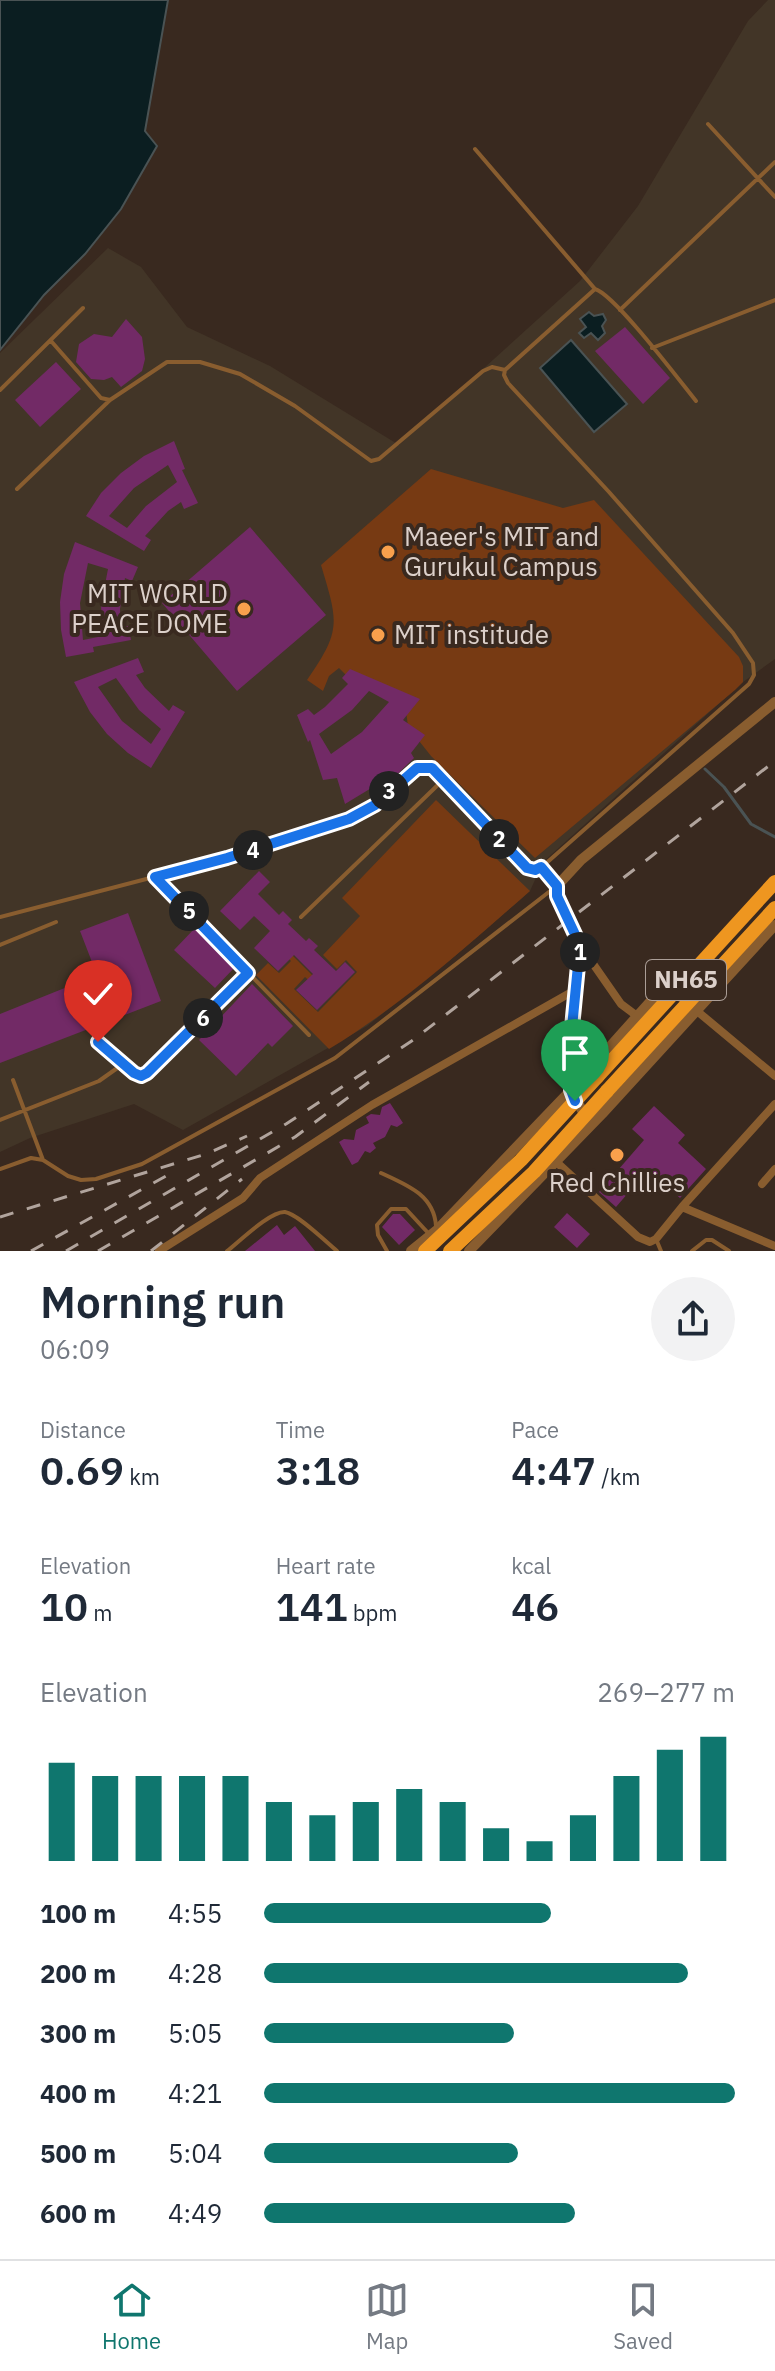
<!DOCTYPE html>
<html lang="en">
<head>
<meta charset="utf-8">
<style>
  :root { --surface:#fff; --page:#f2f2f3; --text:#1f2937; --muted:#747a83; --line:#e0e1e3; --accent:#0f766e }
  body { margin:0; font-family:"IBM Plex Sans",sans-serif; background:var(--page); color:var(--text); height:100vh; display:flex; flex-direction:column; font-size:30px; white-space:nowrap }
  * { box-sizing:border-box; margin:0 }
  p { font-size:26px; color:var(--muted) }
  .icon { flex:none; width:44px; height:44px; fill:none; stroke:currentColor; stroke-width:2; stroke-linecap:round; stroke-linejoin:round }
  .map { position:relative; height:1251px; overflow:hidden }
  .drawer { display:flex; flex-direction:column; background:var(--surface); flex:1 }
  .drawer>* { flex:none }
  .pin { position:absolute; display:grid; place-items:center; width:68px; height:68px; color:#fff; margin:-82px -34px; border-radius:50% 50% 50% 0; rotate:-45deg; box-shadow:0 0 8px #0007 }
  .pin .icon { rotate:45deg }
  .km { position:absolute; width:40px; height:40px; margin:-20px; border-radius:50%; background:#222; color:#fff; font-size:22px; line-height:40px; text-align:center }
  .round { display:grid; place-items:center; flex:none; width:84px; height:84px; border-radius:42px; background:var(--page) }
  .head { display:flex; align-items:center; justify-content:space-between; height:136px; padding:0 40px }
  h1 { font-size:44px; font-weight:600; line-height:60px }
  .stats { display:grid; grid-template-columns:repeat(3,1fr); gap:12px; height:136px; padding:8px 40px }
  .stats div { display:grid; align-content:center }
  .stats b { font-size:40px; font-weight:600 }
  .stats small { font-size:22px; font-weight:400 }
  .stats p { font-size:22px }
  .chart { height:224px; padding:16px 40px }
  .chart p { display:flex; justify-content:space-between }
  .chart svg { width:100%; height:144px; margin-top:8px; stroke:var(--accent); stroke-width:6 }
  ul { padding:0 40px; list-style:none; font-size:26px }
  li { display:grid; grid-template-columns:128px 96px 1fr; align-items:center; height:60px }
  li i { height:20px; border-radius:10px; background:var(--accent) }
  .menu { display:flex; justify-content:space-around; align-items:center; height:112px; border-top:2px solid var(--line); background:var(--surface); font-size:22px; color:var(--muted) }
  .menu a { display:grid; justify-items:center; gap:4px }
  .menu .on { color:var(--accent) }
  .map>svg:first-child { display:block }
  .education { fill:#423527 }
  .green { fill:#773a13 }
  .water { fill:#0b1e21; stroke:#4a5354; stroke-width:2 }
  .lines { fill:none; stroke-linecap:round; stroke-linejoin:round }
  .stream { stroke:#4a5354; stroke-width:3 }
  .building { fill:#722a66; fill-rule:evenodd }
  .service { stroke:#895d2f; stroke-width:4 }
  .minor { stroke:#895d2f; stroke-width:8 }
  .tertiary { stroke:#895d2f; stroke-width:10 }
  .trunk { stroke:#ee9620; stroke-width:14 }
  .rail { stroke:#b1a49d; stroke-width:3; stroke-dasharray:14 14; stroke-linecap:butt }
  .trunk-bridge { stroke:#ee9620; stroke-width:14 }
  .route-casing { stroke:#fff; stroke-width:16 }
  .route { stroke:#1a73e8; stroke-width:10 }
  .poi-dot { fill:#f9a04c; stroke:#39291f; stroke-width:3 }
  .labels { text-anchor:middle; stroke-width:8; stroke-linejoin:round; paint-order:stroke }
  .shield { fill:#39291f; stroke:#ab9e97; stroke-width:2 }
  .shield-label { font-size:24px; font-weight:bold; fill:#dcd0ca }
  .poi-label { font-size:26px; fill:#dcd0ca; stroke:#39291f; text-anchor:start }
</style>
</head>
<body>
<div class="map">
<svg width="775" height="1251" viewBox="0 0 775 1251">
  <rect width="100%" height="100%" fill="#39291f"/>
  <!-- education -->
  <path class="education" d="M768,0H775V659L743,682L543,862L530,891L455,956L367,1026L183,1130L134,1104L30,1138L0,1152V353L108,248L141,267L187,327L270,366L399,445L580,281L638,206L748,21Z"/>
  <!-- green -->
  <path class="green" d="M431,469L563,508L594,500L739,657L743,666V682L735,690L535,858L431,756L408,727L405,702L347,676L339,668L329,676L323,691L307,680C342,630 338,622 321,565Z
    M436,800L530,891C466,947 402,1005 329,1049L256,975L268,963L279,973L291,961L281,950L284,947L318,981L314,985L305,977L294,989L318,1012L357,972L346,960L337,969L323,955L360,916L342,898Z"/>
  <!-- water -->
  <path class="water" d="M0,0H168L145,131L157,146L121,209L85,254L44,295L0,350Z
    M589,312L594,316L603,314L606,320L602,326L605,333L598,340L591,333L584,338L579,333L586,327L580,319Z
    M571,340L627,404L594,432L540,368Z"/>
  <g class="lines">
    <!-- stream -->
    <path class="stream" d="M705,769L724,787L751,824L775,837"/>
  </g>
  <!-- building -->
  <path class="building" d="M126,319L142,337L145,359L142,371L121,387L112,377L104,380L91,379L76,362L79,344L94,334L112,337Z
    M625,327L670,378L643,404L595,351Z
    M56,362L81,389L40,427L15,400Z
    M174,441L185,469L182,470L198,503L184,509L181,502L168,511L145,536L151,540L144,551L86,516L101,493L121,473L144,456ZM168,465L177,482L146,506L127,528L109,516L134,488Z
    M250,527L326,615L237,691L162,603Z
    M75,542L138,567L132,581L125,578L120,609L121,627L128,626L131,640L93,647L94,652L66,657L61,630L60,602L64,574ZM88,563L108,569L101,605L103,636L83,640L80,603Z
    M138,658L144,672L136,675L145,688L169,711L173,705L185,712L151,768L128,753L107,734L90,712L74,682ZM116,678L139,710L161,729L151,744L122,721L98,687Z
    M350,669L420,699L403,720L425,735L411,753L414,758L381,790L373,787L345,804L337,778L323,780L310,740L308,742L297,715L308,709L314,715L325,707L348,684L342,678ZM369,691L389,702L362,732L331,754L319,734L352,710Z
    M259,871L270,882L258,894L279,915L283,911L292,920L288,924L306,941L309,938L318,946L314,950L336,971L345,962L355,972L317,1010L296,990L313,974L294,955L278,971L254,948L270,931L254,916L240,930L220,911Z
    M128,913L161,1001L0,1063V1014L97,975L80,931Z
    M195,928L235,967L215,988L174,950Z
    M252,984L293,1026L272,1047L268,1043L236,1076L199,1040Z
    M390,1103L403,1123L397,1127L391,1125L385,1137L373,1143L376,1148L370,1153L365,1151L358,1162L352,1165L339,1142L344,1139L354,1140L356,1130L369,1123L366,1117L371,1114L380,1115L382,1107Z
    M654,1106L685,1135L678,1143L706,1169L680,1198L648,1170L616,1207L599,1192L644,1140L632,1129Z
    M567,1213L590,1234L577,1248L554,1227Z
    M393,1214H400L415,1230L399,1245L382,1227Z
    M277,1225L284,1235L295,1226L315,1251H245Z"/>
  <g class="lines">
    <!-- service -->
    <path class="service" d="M708,124L775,197
      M475,149L595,289
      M620,310L775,162
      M51,341L101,398L110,400L167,362H200L240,374L295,406L371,461L379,459L483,371L492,367L505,370
      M652,348L775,300
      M0,390L83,308
      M17,489L110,400
      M155,877L309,1035
      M0,917L227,858L349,819L375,805L417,768H432L527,868L535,870L543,866L749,684L754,675L753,663L733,633L609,492L508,383L504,375L505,370L595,289C615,295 679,380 696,401
      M301,917L443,780
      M0,945L56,922
      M98,1042L134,1073L141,1076L147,1073L248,973
      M13,1080L43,1160
      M0,1120L99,1081L123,1064
      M0,1169L31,1158L43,1160L68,1176L81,1180L96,1179L142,1164L335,1058L554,888
      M381,1173C407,1185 434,1195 436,1226
      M656,1239L661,1251
      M227,1251C239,1242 270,1211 285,1212C298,1214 326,1242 337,1251
      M387,1251L378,1235L377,1225L391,1209H406L430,1235
      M692,1251L706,1240H712L729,1251"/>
    <!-- minor -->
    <path class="minor" d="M541,867L557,886
      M580,945L621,1004L637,1016
      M697,1011L775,1076
      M552,1158L638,1237L650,1242L656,1239L682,1207L775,1104
      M762,1184L775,1169
      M682,1207L775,1246
      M159,1251L243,1198L260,1178L372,1105L577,989"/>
    <!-- tertiary -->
    <path class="tertiary" d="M590,1125L571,1090L570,1048L580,945L557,896V886L581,860L775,702
      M411,1251L437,1230L571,1090L666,984L693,1007
      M469,1251L602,1114L775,925"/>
    <!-- trunk -->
    <path class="trunk" d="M425,1251L521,1160L597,1077
      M450,1251L534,1172L607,1091"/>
    <!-- rail -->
    <path class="rail" d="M0,1217L206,1154L247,1136
      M31,1251L175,1171
      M66,1251L286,1124L413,1040L775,761
      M98,1251L295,1137L369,1082
      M151,1251L242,1179"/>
    <!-- trunk-bridge -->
    <path class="trunk-bridge" d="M597,1077L775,882
      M607,1091L775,908"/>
  </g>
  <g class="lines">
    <!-- route casing -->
    <g class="route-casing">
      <path id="route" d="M98,1042L134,1073L141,1076L147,1073L248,973L155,877L227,858L349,819L375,805L417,768H432L527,868L535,870L541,867L557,886V896L580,945L570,1048L571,1090L575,1101"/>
    </g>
    <!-- route -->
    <use href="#route" class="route"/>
  </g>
  <!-- markers -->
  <g class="poi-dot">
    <circle cx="388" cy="552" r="8"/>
    <circle cx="244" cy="609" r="8"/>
    <circle cx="378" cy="635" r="8"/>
    <circle cx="617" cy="1155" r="8"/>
  </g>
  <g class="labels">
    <!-- shield labels -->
    <rect class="shield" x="646" y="960" width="80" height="40" rx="6"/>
    <g class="shield-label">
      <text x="686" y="988">NH65</text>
    </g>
    <!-- poi labels -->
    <g class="poi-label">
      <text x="404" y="546">Maeer's MIT and<tspan x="404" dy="30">Gurukul Campus</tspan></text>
      <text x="228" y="603" text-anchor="end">MIT WORLD<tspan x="228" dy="30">PEACE DOME</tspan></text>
      <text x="394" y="644">MIT institude</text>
      <text x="617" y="1192" text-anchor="middle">Red Chillies</text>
    </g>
  </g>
</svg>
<div class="pin" style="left:575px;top:1101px;background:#1e9e55"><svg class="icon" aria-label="arrive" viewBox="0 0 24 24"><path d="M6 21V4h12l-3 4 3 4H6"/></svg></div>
<div class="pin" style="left:98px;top:1042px;background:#d93025"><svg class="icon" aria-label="check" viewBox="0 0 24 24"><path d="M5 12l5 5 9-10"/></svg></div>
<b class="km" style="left:580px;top:952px">1</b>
<b class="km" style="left:499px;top:839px">2</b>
<b class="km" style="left:389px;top:791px">3</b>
<b class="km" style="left:253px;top:850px">4</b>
<b class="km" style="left:189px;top:911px">5</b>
<b class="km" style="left:203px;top:1018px">6</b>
</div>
<section class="drawer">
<div class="head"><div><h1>Morning run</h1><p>06:09</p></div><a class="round"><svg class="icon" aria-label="share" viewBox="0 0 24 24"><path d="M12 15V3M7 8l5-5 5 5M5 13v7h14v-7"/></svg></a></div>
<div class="stats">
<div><p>Distance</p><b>0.69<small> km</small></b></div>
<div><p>Time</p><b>3:18</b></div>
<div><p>Pace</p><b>4:47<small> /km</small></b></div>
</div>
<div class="stats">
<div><p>Elevation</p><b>10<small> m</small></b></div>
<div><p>Heart rate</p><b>141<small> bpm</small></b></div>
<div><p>kcal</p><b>46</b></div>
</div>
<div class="chart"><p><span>Elevation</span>269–277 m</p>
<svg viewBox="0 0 160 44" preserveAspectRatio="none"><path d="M5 44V14M15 44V18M25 44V18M35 44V18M45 44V18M55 44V26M65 44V30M75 44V26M85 44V22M95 44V26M105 44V34M115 44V38M125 44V30M135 44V18M145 44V10M155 44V6"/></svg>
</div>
<ul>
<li><b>100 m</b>4:55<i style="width:61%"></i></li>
<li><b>200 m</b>4:28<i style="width:90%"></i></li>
<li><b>300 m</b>5:05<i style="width:53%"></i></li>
<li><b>400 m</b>4:21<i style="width:100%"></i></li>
<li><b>500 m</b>5:04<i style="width:54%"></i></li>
<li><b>600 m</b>4:49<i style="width:66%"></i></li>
</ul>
</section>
<nav class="menu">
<a class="on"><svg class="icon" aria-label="home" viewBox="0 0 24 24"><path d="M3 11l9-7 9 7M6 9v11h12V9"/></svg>Home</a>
<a><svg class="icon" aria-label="map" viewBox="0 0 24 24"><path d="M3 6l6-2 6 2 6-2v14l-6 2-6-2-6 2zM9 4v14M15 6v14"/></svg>Map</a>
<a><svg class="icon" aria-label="saved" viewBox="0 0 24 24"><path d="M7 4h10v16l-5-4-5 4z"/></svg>Saved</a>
</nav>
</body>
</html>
